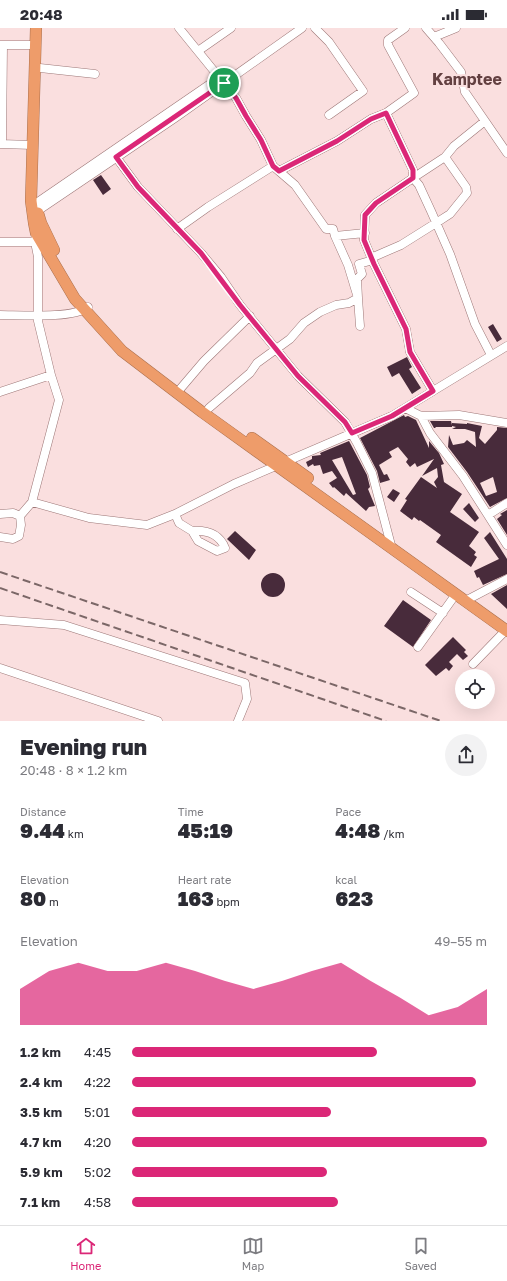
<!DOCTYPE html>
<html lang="en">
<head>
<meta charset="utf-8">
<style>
  :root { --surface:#fff; --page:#f2f2f3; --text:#2b2b33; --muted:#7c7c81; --line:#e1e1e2; --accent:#db2777 }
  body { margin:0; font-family:"Golos Text",sans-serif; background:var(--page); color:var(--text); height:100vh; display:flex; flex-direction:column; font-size:15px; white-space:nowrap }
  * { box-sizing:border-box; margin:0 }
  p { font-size:13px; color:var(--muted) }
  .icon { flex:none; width:22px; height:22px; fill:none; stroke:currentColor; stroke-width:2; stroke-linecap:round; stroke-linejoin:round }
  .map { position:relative; height:693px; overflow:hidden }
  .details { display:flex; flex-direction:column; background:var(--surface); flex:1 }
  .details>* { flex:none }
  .buttons { position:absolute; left:455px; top:641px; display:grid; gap:8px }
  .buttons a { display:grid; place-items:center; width:40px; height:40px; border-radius:50%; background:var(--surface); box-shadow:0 4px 16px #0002; font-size:20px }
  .pin { position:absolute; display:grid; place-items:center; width:34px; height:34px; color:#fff; margin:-17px; border:2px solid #fff; border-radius:50%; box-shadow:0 1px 4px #0007 }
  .round { display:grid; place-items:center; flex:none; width:42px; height:42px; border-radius:21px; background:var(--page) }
  .headline { display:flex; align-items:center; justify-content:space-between; height:68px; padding:0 20px }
  h1 { font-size:22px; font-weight:800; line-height:30px }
  .figures { display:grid; grid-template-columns:repeat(3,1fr); gap:6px; height:68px; padding:4px 20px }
  .figures div { display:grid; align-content:center }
  .figures b { font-size:20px; font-weight:800 }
  .figures small { font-size:11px; font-weight:400 }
  .figures p { font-size:11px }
  .chart { height:112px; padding:8px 20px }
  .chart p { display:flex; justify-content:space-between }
  .chart svg { width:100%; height:72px; margin-top:4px; fill:var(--accent); opacity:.7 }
  ul { padding:0 20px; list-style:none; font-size:13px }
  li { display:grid; grid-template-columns:64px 48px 1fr; align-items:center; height:30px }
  li i { height:10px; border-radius:5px; background:var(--accent) }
  .status { display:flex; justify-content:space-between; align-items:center; height:28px; padding:0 20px; background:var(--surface); direction:ltr }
  .status svg { height:11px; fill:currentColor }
  .tabs { display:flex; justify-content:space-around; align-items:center; height:56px; border-top:1px solid var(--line); background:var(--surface); font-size:11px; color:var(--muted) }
  .tabs a { display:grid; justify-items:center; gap:2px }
  .tabs .active { color:var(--accent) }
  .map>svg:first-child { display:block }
  .building { fill:#482b3b; fill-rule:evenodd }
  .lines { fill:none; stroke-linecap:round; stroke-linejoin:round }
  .minor-casing { stroke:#9d7777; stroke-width:9 }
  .highway-casing { stroke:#aa704f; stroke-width:12 }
  .minor { stroke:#fff; stroke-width:8 }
  .highway { stroke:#ee9c6a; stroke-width:11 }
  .rail { stroke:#7b6767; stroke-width:2; stroke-dasharray:8 4; stroke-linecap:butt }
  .route-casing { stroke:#fff; stroke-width:8 }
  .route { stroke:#db2777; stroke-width:5 }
  .labels { text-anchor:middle; stroke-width:4; stroke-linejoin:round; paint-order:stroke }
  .district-label { font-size:16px; font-weight:bold; fill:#634041; stroke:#fadfdf }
</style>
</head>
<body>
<div class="status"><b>20:48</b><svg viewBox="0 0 49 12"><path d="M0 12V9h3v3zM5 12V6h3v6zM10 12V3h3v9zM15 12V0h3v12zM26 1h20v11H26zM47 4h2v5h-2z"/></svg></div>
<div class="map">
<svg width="507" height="693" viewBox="0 0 507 693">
  <rect width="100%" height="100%" fill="#fadfdf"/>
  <!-- building -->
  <path class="building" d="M101,147L111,161L103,167L93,152Z
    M493,296L502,311L497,314L488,299Z
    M407,329L412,339L409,341L421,360L412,366L399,345L392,349L387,339Z
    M404,387L405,389L408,388L416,392L429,420V413L439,425L444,436L441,437L444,454L462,466L450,484L479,504L469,518L476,524L474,527L477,529L471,539L436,514L441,507L420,492L419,493L414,489L412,492L400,483L407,472L405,471L421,449L437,460L434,454L438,449L437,440L422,448L434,431L417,439L415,435L410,439L406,434L408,431L398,419L389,424L392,429L379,437L384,447L387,446L390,452L380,455L377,443L360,410Z
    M430,393H451L452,397V395L467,396V395L482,398L479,410L485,416L497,402V399L507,400V470L490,479L467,444L448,419L449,407L453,417L464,415L467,412L476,419L475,404L465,401H452L456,399L452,398V399H435L436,400H434ZM493,449L497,464L486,468L480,455Z
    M349,413L367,447L370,459L368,461L375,478L369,479L366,483L346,465L344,468L334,459L333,460L329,455L337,450L332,443L323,446L320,437L314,438L313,436L308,439L306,434L312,431V428L321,427L320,425ZM342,429L356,466L353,467L332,432Z
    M393,461L400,465L394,474L387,469Z
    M469,475L479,490L475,494L463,481Z
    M507,482V507L497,491L502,487L500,486Z
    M235,503L256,522L249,532L227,511Z
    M490,504L507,531V546L483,557L479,549L477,550L474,543L499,531L484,510Z
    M261 557a12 12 0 1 1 24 0a12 12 0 1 1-24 0Z
    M507,557V581L491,566Z
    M403,572L431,592L413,619L384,598Z
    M453,609L466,622L464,624L468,628L463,632L457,626L449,634L453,638L449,643L446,640L436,648L425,637Z"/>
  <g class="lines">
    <!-- minor casing -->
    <g class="minor-casing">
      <path id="minor" d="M179,0L236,70L246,88L261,112L273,138L295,157L326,201H333L335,208L365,205
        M315,0L329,14L363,63L329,87
        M405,0L388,12V17L414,65L386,85L413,142V150L445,129L454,118L485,93
        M426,0L439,15L461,44L465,64L507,125
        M434,9L456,0
        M0,17H35
        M198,23L231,0
        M40,40L95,46
        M0,116L33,117
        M2,116L3,17
        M116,129L138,159L201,225L221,249L240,277L298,348L345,394L357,415L372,445L392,521
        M279,143L337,113L371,91L386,85
        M32,178L210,56L219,58
        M33,186L175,90L302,0
        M177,201L208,179L273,138
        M36,205L35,214L38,229V293L51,347L59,372L32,474L89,490L147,497L175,486L234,456L392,388L507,318
        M335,208L348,237L358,270L360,298
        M0,214H35
        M371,230L401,217L436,195L450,186L467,165L466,159L445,129
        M0,287C19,287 74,291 88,279
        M181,360L204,333L250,288
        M433,363L410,324L406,301L374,236L364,212L365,187L376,175L413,150L419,157L431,183L450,226L475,296L491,327
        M0,364L51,347
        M209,380L250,345L257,335L290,311L304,295L320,284L336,277L349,275L358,270L357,251L362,246L359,236L373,232
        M405,380L421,388L459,387L507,395
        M421,388L430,405L463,448L507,517
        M0,486L13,485L20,488
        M175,486L179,495L192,503L198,513L217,523L225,520C219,505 206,502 192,503
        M488,487L507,475
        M20,488L32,474
        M0,509L13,511L19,508L21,497L20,488
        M411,564L443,585
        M465,573L507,551
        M0,592L64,597L245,655L247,671L238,693
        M418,619L456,566
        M473,636L506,602
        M0,640L158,693"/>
    </g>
    <!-- highway casing -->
    <g class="highway-casing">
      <path id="highway" d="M36,0L31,173L34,195L36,205L75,271L122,323L202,384L507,603
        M38,185L41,195L54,222
        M252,410L308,450"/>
    </g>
    <!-- minor -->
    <use href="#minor" class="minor"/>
    <!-- highway -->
    <use href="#highway" class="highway"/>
    <!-- rail -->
    <path class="rail" d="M0,544L441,693
      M0,560L386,693"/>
  </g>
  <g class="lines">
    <!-- route casing -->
    <g class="route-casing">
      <path id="route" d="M224,55L236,70L246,88L261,112L273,138L279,143L337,113L371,91L386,85L413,142V150L376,175L365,187L364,212L374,236L406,301L410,324L433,363L392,388L352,405L345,394L298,348L240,277L201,225L138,159L116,129Z"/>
    </g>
    <!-- route -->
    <use href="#route" class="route"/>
  </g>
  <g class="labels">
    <!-- district labels -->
    <g class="district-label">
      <text x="467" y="57">Kamptee</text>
    </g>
  </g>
</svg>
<div class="buttons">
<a><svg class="icon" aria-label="locate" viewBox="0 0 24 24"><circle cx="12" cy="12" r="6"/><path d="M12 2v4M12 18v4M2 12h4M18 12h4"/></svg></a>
</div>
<div class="pin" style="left:224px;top:55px;background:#1e9e55"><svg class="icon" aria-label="arrive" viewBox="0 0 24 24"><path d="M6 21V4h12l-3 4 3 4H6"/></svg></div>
</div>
<section class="details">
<div class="headline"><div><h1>Evening run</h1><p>20:48 · 8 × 1.2 km</p></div><a class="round"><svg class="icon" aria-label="share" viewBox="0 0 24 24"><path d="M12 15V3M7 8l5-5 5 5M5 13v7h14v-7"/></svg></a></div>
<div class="figures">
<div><p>Distance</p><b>9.44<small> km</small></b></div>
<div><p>Time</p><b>45:19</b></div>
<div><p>Pace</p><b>4:48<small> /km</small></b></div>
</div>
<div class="figures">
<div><p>Elevation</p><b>80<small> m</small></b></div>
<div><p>Heart rate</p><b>163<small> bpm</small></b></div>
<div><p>kcal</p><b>623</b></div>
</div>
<div class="chart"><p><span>Elevation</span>49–55 m</p>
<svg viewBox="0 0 160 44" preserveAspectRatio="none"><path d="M0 44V22L10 11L20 6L30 11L40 11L50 6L60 11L70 17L80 22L90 17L100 11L110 6L120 17L130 27L140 38L150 33L160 22V44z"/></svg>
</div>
<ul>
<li><b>1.2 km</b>4:45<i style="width:69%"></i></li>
<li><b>2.4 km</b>4:22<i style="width:97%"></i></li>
<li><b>3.5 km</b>5:01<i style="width:56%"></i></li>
<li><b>4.7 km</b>4:20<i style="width:100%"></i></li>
<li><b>5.9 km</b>5:02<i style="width:55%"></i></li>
<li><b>7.1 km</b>4:58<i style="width:58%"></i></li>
</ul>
</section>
<nav class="tabs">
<a class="active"><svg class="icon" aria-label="home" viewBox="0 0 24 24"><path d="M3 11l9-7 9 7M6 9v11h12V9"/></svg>Home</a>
<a><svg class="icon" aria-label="map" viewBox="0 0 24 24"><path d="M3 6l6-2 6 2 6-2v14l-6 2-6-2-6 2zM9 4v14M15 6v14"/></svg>Map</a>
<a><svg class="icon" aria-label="saved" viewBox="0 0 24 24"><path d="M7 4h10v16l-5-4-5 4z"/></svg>Saved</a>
</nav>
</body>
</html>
